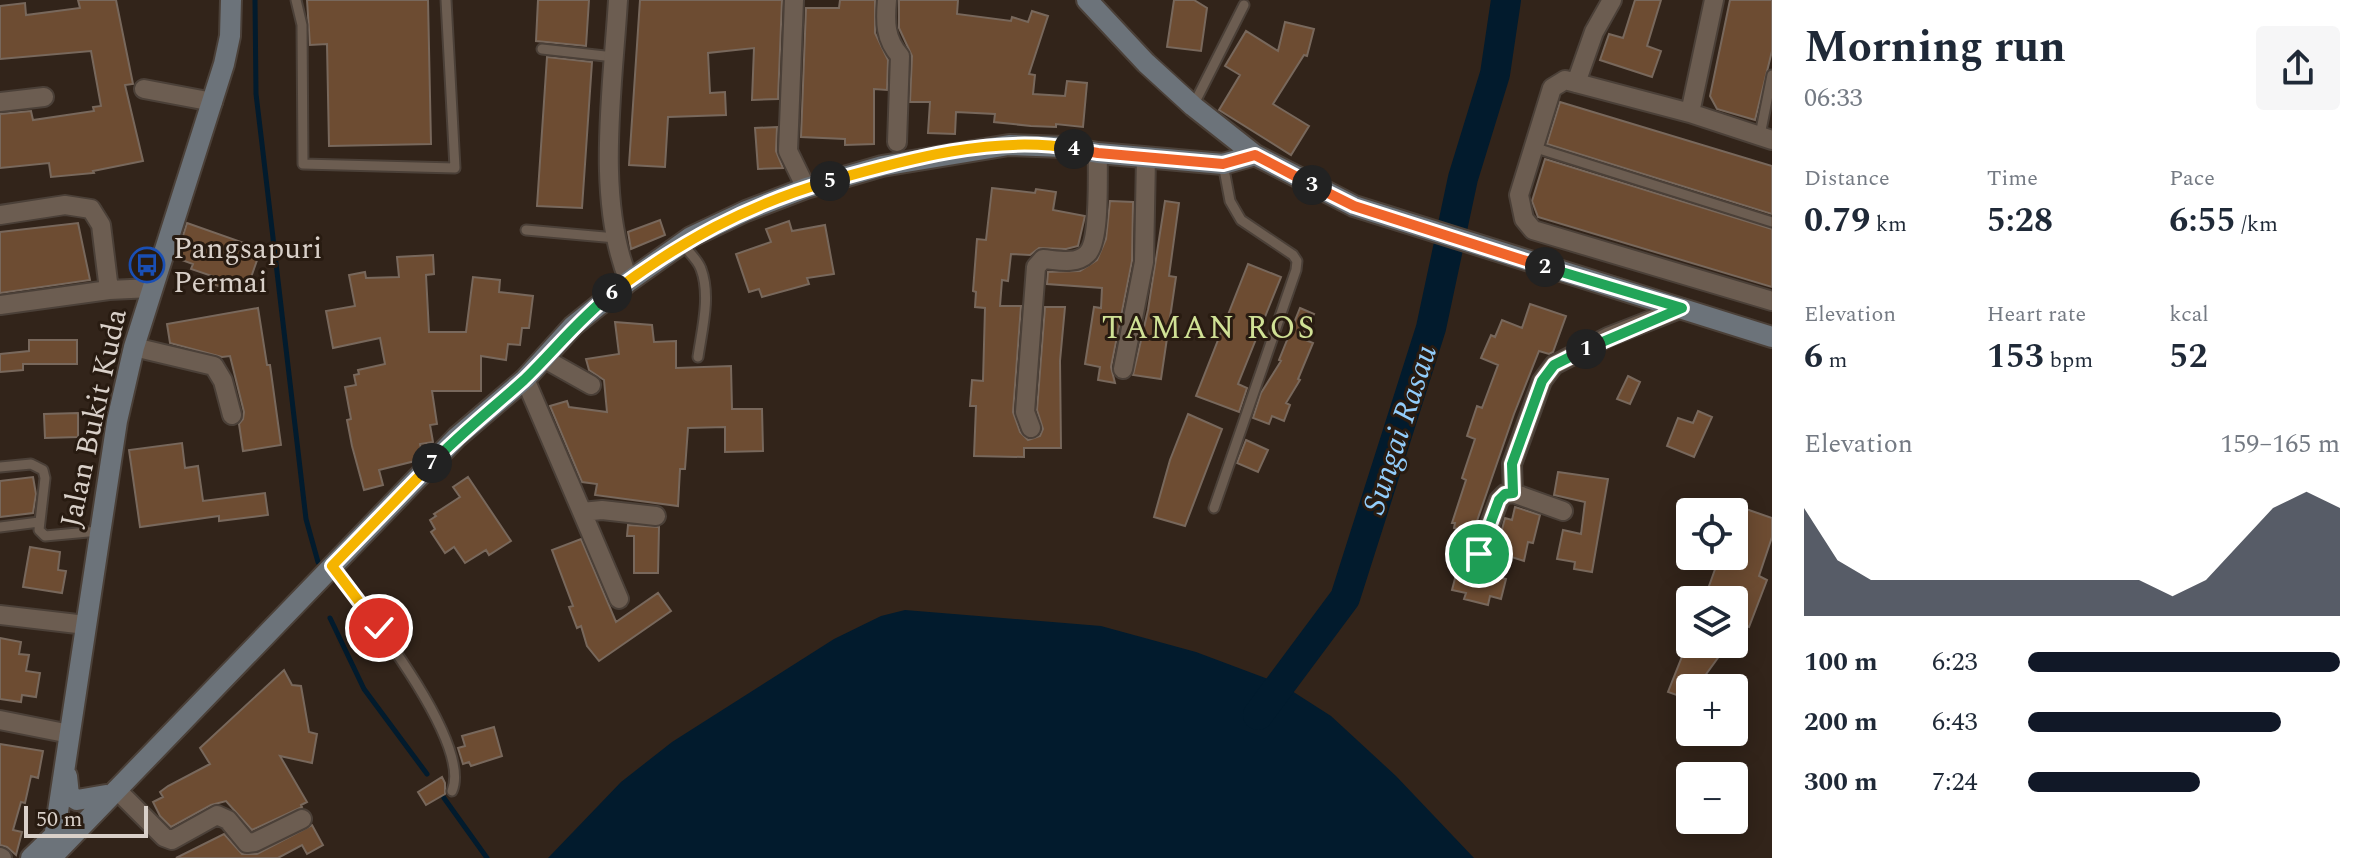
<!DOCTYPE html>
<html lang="en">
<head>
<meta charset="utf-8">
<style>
  :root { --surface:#fff; --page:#f6f6f7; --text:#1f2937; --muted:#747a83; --accent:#111827 }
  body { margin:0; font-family:Spectral,serif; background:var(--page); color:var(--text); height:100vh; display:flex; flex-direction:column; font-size:30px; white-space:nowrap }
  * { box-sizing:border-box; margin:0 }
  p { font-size:26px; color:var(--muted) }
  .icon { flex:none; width:44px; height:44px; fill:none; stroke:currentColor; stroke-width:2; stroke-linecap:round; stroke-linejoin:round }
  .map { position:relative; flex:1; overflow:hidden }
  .panel { display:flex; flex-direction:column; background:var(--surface); width:600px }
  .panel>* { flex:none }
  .controls { position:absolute; left:1676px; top:498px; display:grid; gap:16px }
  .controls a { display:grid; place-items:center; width:72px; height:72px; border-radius:8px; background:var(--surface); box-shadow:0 4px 20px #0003; font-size:40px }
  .scale { position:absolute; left:24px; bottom:20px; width:124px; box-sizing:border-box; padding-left:8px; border:4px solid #d9d0c9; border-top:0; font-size:22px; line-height:28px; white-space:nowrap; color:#d9d0c9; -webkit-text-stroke:6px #281b11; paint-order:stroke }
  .pin { position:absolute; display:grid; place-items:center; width:68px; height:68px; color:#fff; margin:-34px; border:4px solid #fff; border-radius:50%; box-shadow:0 2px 8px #0007 }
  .km { position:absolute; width:40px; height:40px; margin:-20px; border-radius:50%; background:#222; color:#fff; font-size:22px; line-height:40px; text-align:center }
  .round { display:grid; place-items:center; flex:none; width:84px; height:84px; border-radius:8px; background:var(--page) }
  .summary { display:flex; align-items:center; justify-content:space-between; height:136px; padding:0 32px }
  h1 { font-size:44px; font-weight:700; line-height:60px }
  .metrics { display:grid; grid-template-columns:repeat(3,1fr); gap:12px; height:136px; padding:8px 32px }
  .metrics div { display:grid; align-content:center }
  .metrics b { font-size:34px; font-weight:700 }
  .metrics small { font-size:22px; font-weight:400 }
  .metrics p { font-size:22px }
  .chart { height:224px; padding:16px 32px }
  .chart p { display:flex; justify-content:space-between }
  .chart svg { width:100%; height:144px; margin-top:8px; fill:var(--accent); opacity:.7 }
  ul { padding:0 32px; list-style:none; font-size:26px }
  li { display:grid; grid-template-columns:128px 96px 1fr; align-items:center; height:60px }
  li i { height:20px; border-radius:10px; background:var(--accent) }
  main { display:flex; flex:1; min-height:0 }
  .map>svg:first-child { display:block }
  .water { fill:#021b2d }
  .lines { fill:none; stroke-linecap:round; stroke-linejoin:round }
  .stream { stroke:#021b2d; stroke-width:5 }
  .river { stroke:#021b2d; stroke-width:30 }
  .building { fill:#6d4c32; stroke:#78685c; stroke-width:2 }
  .lane-casing { stroke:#4b4038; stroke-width:13 }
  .street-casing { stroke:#4b4038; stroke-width:22 }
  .secondary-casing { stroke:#4b4038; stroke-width:24 }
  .lane { stroke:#6c5d51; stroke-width:9 }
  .street { stroke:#6c5d51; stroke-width:18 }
  .secondary { stroke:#6c737a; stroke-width:20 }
  .split-1-casing { stroke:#fff; stroke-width:16 }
  .split-2-casing { stroke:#fff; stroke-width:16 }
  .split-3-casing { stroke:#fff; stroke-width:16 }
  .split-4-casing { stroke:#fff; stroke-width:16 }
  .split-5-casing { stroke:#fff; stroke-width:16 }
  .split-6-casing { stroke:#fff; stroke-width:16 }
  .split-7-casing { stroke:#fff; stroke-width:16 }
  .split-8-casing { stroke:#fff; stroke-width:16 }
  .split-1 { stroke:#22a559; stroke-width:10 }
  .split-2 { stroke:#22a559; stroke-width:10 }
  .split-3 { stroke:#f0652b; stroke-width:10 }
  .split-4 { stroke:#f0652b; stroke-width:10 }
  .split-5 { stroke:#f5b400; stroke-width:10 }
  .split-6 { stroke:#f5b400; stroke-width:10 }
  .split-7 { stroke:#22a559; stroke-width:10 }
  .split-8 { stroke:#f5b400; stroke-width:10 }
  .labels { text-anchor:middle; stroke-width:6; stroke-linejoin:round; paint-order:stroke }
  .poi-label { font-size:30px; fill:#d9d0c9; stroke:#281b11; text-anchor:start }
  .street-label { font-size:30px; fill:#d9d0c9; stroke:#281b11 }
  .neighbourhood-label { font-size:32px; letter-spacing:2px; fill:#d0e195; stroke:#281b11 }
  .water-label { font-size:32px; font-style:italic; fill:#92cdfb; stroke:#281b11 }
</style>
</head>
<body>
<main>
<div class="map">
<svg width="1772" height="858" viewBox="0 0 1772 858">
  <rect width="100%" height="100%" fill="#32241a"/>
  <!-- water -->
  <path class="water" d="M905,610L1101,626L1196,652L1281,684L1331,716L1396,776L1474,858H548L621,782L672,742L834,639L881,616Z"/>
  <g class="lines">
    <!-- stream -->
    <path class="stream" d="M255,0L256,94L262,144L306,519L318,562
      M330,618L364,689L427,774
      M444,798L487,858"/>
    <!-- river -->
    <path class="river" d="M1258,715L1345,598L1431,328L1463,178L1495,74L1506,0"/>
  </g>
  <!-- building -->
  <path class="building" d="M78,0H116L133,84L125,85L143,161L93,171L94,173L51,177L49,163L0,168V114L31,111L33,120L94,111L93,107L101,106L91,51L0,59V6L25,3L26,15L80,8Z
    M307,0H428L431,144L329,146L327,44L310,45Z
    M538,0H589L586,46L536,41Z
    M640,0H782L778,99L752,100L754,48L708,53L710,93L725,92L726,115L668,117L665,167L629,165Z
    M840,0H875V33L888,60L887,90L874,89V144L845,145V139L801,137L806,8H839Z
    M899,0H958L957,14L1011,21L1012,17L1028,22L1032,11L1048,16L1029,74L1035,75L1033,94L1065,96L1067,81L1087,83L1083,127L1056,124V127L1031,126L994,122L995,114L956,112L955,134L928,133L930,102H910L912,56L899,28Z
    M1174,0H1194L1207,8L1201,51L1167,47Z
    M1635,0H1661L1647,46L1661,51L1652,77L1600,60L1609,34L1623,38Z
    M1730,0H1772V51L1755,120L1717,109L1710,96Z
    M1285,22L1314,29L1307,56L1304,55L1273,104L1309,126L1291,155L1219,110L1240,75L1225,66L1246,31L1278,51Z
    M547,57L592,62L582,208L537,206Z
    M1560,102L1772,166V214L1547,144Z
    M777,127L776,151L783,168L758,169L755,128Z
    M1545,159L1772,229V287L1538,217L1532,201Z
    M992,188L1035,193L1036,189L1056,192L1053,210L1085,216L1078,246L1066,249L1039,248L1030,255L1011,254L1008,281L1002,280L1000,306H1021L1013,412L1020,432L1028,440L1040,436L1043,429L1037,410L1045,307H1065L1060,361L1061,448H1024V457L974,456L976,406H970L972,380L983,381L985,308L975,307L976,292L973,291L977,239L986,240Z
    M1110,201L1133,202L1132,261L1111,367L1115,383L1098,380L1100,367L1085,364L1094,307L1101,308L1102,288L1047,284L1048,272L1080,271L1097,260L1106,239Z
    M1165,201L1179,203L1169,276L1176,277L1161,379L1133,375L1148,310Z
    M660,220L665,235L631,249L628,232Z
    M789,221L792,231L825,225L834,274L807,278L809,284L762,297L759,289L749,292L736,254L771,242L766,229Z
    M78,223L90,280L0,293V232Z
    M187,223L261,249L249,283L238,279L234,291L215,285L218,278L191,269L193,264L176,258Z
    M433,255L434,274L426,275L429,332H466L473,277L500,280L499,292L533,296L529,328H522L520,345L508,344L506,360L481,356V391H432L437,424L430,425L433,442L420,444L422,454L415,461L379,470L383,485L364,490L352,446L347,420L351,419L345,387L356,385L354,375L359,374L358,370L385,364L380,338L333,348L326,311L355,306L349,275L365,272L366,278L399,277L397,257Z
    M1248,264L1281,277L1238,384L1247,388L1239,412L1196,396Z
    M1530,304L1566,316L1553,352L1549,354L1539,351L1514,414L1469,544L1455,539L1458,529L1454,528L1455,523H1452L1466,480L1462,478L1475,439L1467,436L1477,406L1482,408L1498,365L1481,358L1491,335L1495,337L1502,320L1522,328Z
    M258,308L267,365H270L281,445L243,451L239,424L243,419L244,412L230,356L222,357L170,343L167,324Z
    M1300,308L1314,314L1301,338L1313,343L1298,379L1300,380L1286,403L1290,405L1284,421L1272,416L1269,424L1253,418L1261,393L1281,361L1279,360Z
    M615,322L652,325L654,342L676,341V368L731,366L732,409H762L763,451L725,452V427L688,428L685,469H680L678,506L595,495L597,484L582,482L550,406L567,401L569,407L607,412L604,380L589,370L586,359L619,354Z
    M29,340H77V364H23V370L0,372V354L29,351Z
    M1628,376L1640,382L1630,404L1617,399Z
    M1698,411L1712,417L1694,457L1667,446L1678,418L1693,423Z
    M78,413V437L45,438L44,414Z
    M1188,414L1222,429L1185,526L1154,517L1170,460Z
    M1246,440L1268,450L1258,472L1237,463Z
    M182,443L185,468L198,466L203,501L265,493L268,515L219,521V516L140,527L129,450Z
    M1558,472L1608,479L1592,572L1574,569L1575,562L1557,559L1563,530L1581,534L1585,502L1554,495Z
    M33,477L36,494L33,513L0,517V481Z
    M468,477L511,541L489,555L486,550L465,563L454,547L445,553L431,532L435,529L430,520L436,516L434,514L460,497L453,487Z
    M1515,507L1540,515L1533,543L1528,542L1524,561L1496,552L1505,518L1512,520Z
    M1746,509L1772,518V537L1759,576L1767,580L1749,627L1734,622V600H1704L1718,561L1727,564L1730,556H1734V544Z
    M628,525L659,527L658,573H634V536H627Z
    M581,539L616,622L658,593L671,611L599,661L587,646L581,626L577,628L569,607L573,606L552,550Z
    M30,547L60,552L58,570L66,571L62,593L23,587Z
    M1458,567L1506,579L1501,599L1490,596L1488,605L1464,599L1466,593L1452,590Z
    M0,638L21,642L19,654L29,655L26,671L40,673L36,697L22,695L21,702L0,699Z
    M1687,644H1728L1696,688H1690L1688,699L1668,692Z
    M284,670L292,685L301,686L309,732L317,734L312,763L280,756L307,802L301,805L302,807L252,830L226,801L211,805L171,827L160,816L153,802L163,797L160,792L168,786L210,764L200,748Z
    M494,727L502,756L471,766L469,762L463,764L458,748L465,746L462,736Z
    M0,744L43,751L38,778L31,776L25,803L21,802L13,830L22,832L16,855L7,847L0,845Z
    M442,777L445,783V794L426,805L418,792Z
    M312,825L323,845L307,854L302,845L278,858H176L224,834L242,854H257Z"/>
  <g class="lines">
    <!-- lane casing -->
    <g class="lane-casing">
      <path id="lane" d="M296,0L302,25L303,164L455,168L446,0
        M542,49L614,57
        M1193,106L1244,5
        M1760,135L1772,75
        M1536,148L1772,222
        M526,230L616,238
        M682,244C688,251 698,260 701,269C711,296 702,329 698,357
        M0,467L31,464L43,470L45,478L39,530L45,536L99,531
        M1214,508L1296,270L1297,261L1293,255L1241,220L1230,201L1223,164
        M0,527L39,522
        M332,566C362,605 473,743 452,791"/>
    </g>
    <!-- street casing -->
    <g class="street-casing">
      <path id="street" d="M618,0C613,86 595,200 629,281
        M794,0L788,151L806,188
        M887,0C885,22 885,39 900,56L897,142
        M1576,83L1594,32L1612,0
        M144,89L213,102
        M0,102L44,97
        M1690,113L1714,0
        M1772,140L1690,113L1565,80L1552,88L1519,195L1524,219L1533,230L1772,301
        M0,215L65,205L91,209L101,225L109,290
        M0,305L109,290L152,288
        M134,347L214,366L223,381L232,415
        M543,358L591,385
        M1123,369L1144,262L1146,157
        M525,379L582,512L602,510L656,516
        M1031,428L1025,412L1036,267L1043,259C1057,260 1076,265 1087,254C1101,241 1097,175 1098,153
        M1563,511L1513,493L1512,464L1542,381L1554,365L1608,337L1682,308
        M582,512L619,599
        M1479,554L1499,500L1505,494L1513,493
        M0,615L86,625
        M0,720L70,734
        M116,789L164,837L172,840L217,815L228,820L247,843L255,842L302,819
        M0,857L2,858"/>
    </g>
    <!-- secondary casing -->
    <g class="secondary-casing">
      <path id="secondary" d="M1087,0L1146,63L1193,106L1255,155L1354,206L1772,337
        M67,776L69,795L77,800L106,795
        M31,858L57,833
        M51,858L457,437L525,379L573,326L629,281L691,237L746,211L806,188L882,166L1009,145L1064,147L1098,153L1223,164L1255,155
        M51,858L117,421L134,347L224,64L230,36L231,0"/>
    </g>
    <!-- lane -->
    <use href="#lane" class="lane"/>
    <!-- street -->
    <use href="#street" class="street"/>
    <!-- secondary -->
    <use href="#secondary" class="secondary"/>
  </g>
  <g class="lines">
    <!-- split-1 casing -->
    <g class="split-1-casing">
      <path id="split-1" d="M1479,554L1499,500L1505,494L1513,493L1512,464L1542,381L1554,365L1586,349"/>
    </g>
    <!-- split-2 casing -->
    <g class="split-2-casing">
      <path id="split-2" d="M1545,267L1682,308L1586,349"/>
    </g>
    <!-- split-3 casing -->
    <g class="split-3-casing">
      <path id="split-3" d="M1312,185L1354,206L1545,267"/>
    </g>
    <!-- split-4 casing -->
    <g class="split-4-casing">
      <path id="split-4" d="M1074,149L1098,153L1223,164L1255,155L1312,185"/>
    </g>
    <!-- split-5 casing -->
    <g class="split-5-casing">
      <path id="split-5" d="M830,181C904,160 997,134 1074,149"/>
    </g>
    <!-- split-6 casing -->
    <g class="split-6-casing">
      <path id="split-6" d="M612,293C681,241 747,205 830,181"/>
    </g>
    <!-- split-7 casing -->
    <g class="split-7-casing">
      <path id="split-7" d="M432,463C461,433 493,408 524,380C554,351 578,320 612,293"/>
    </g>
    <!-- split-8 casing -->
    <g class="split-8-casing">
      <path id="split-8" d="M379,628L332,566L432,463"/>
    </g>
    <!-- split-1 -->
    <use href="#split-1" class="split-1"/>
    <!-- split-2 -->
    <use href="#split-2" class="split-2"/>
    <!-- split-3 -->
    <use href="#split-3" class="split-3"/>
    <!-- split-4 -->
    <use href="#split-4" class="split-4"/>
    <!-- split-5 -->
    <use href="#split-5" class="split-5"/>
    <!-- split-6 -->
    <use href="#split-6" class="split-6"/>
    <!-- split-7 -->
    <use href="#split-7" class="split-7"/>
    <!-- split-8 -->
    <use href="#split-8" class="split-8"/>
  </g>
  <!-- icons -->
  <defs>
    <g id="bus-ring" transform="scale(1.8)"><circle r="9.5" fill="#281b11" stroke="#1a4fb4" stroke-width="1.5"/><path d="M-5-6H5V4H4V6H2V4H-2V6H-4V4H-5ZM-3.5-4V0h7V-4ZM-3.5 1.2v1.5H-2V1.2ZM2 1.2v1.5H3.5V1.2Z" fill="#1a4fb4"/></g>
  </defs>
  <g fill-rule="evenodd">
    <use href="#bus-ring" x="147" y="265"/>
  </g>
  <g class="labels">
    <!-- poi labels -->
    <g class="poi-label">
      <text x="173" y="258">Pangsapuri<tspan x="173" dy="34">Permai</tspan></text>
    </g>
    <!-- street labels -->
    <g class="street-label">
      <text transform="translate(93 418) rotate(-78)" y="10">Jalan Bukit Kuda</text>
    </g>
    <!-- neighbourhood labels -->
    <g class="neighbourhood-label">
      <text x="1209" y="338">TAMAN ROS</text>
    </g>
    <!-- water labels -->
    <g class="water-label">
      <text transform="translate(1399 429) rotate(-72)" y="11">Sungai Rasau</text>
    </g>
  </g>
</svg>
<div class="controls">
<a><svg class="icon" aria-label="locate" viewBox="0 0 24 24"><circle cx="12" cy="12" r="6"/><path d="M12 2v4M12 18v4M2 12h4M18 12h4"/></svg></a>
<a><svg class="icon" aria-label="layers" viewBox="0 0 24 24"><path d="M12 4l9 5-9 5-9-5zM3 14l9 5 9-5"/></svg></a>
<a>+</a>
<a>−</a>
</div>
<div class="scale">50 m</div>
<div class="pin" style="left:1479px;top:554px;background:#1e9e55"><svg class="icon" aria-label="arrive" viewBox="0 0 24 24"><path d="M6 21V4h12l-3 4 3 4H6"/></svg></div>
<div class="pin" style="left:379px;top:628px;background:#d93025"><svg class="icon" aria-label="check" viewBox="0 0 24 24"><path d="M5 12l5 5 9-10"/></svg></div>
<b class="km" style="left:1586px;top:349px">1</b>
<b class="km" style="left:1545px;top:267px">2</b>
<b class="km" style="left:1312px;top:185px">3</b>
<b class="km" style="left:1074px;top:149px">4</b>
<b class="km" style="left:830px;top:181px">5</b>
<b class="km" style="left:612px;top:293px">6</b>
<b class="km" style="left:432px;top:463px">7</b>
</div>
<section class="panel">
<div class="summary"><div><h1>Morning run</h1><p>06:33</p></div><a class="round"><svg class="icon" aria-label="share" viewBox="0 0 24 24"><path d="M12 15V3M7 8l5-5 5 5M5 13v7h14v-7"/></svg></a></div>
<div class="metrics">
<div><p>Distance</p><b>0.79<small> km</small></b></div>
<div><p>Time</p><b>5:28</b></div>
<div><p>Pace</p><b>6:55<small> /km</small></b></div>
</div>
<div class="metrics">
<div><p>Elevation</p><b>6<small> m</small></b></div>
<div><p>Heart rate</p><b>153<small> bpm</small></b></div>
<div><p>kcal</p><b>52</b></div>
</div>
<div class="chart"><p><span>Elevation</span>159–165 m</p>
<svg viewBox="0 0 160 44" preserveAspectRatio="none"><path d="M0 44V11L10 27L20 33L30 33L40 33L50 33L60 33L70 33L80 33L90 33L100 33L110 38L120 33L130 22L140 11L150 6L160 11V44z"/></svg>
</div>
<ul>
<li><b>100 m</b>6:23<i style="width:100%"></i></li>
<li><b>200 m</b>6:43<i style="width:81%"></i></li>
<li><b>300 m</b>7:24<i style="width:55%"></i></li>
</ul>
</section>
</main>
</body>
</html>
